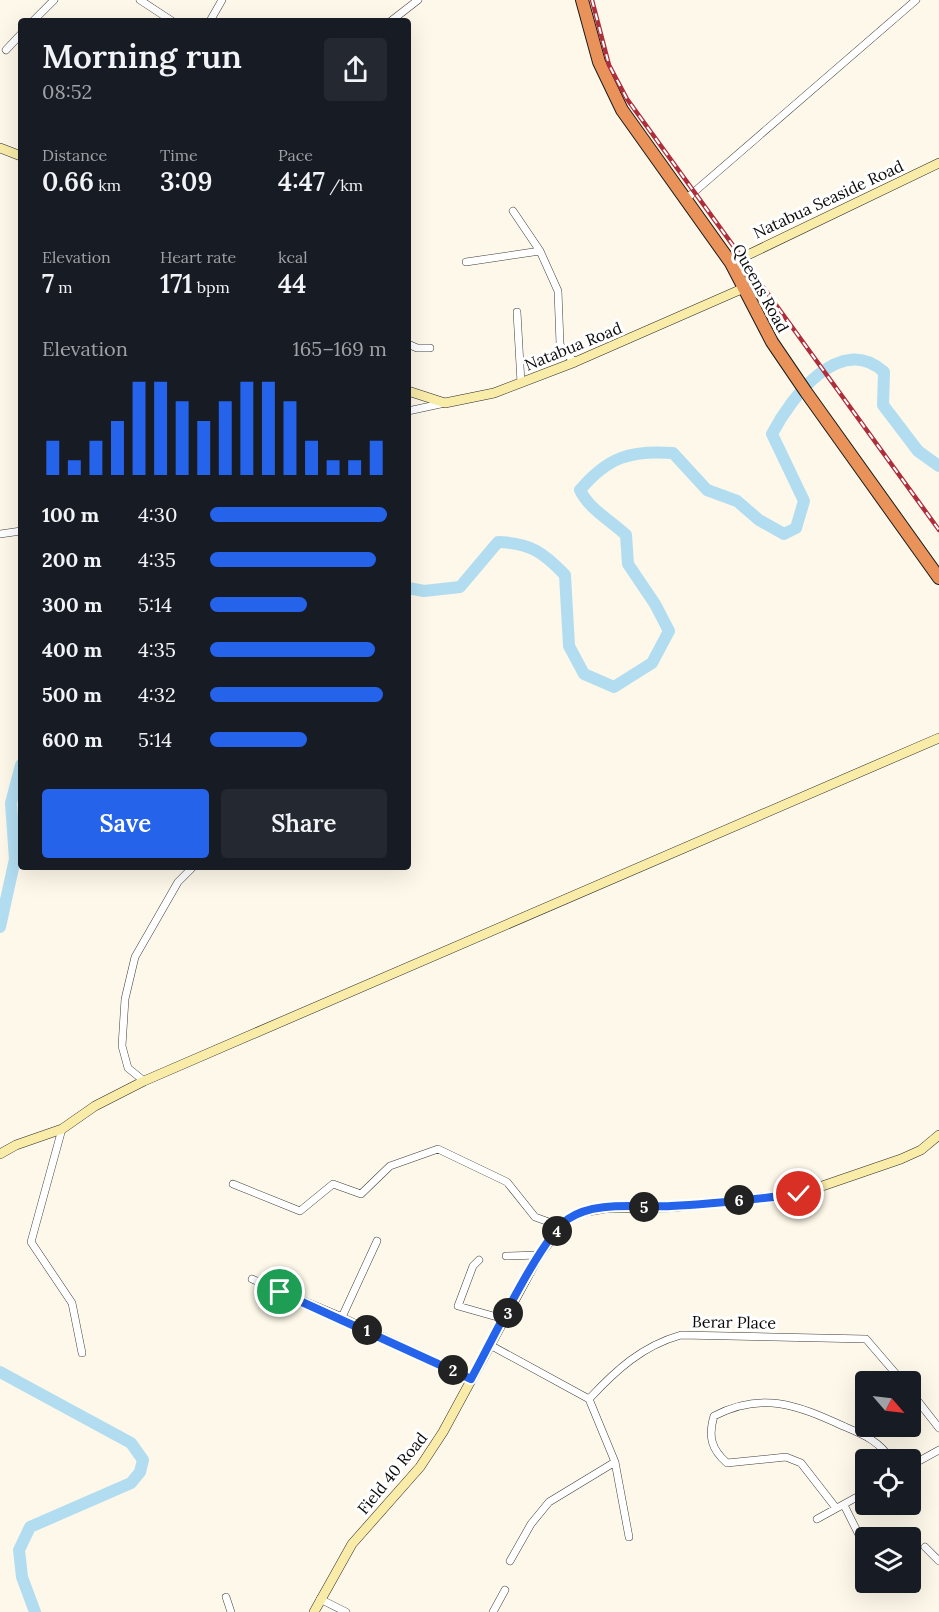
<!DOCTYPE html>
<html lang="en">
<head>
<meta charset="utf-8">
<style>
  :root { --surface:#171b24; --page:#242831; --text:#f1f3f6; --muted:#9ea1a6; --accent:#2563eb }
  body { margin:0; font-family:Lora,serif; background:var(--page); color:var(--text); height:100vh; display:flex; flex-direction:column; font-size:22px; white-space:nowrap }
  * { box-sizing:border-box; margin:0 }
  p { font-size:20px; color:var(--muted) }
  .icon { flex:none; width:33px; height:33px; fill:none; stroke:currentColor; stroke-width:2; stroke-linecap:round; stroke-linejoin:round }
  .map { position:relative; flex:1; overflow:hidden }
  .panel { position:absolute; left:18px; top:18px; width:393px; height:852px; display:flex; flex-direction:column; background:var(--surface); border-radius:6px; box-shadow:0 6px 24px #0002 }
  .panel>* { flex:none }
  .needle { width:39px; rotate:118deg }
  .fabs { position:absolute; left:855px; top:1371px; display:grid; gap:12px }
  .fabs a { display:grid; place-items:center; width:66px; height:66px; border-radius:6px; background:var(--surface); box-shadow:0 6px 24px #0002; font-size:30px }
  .pin { position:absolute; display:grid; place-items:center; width:51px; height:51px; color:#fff; margin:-26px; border:3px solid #fff; border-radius:50%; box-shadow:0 2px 6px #0007 }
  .km { position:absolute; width:30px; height:30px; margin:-15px; border-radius:50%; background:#222; color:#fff; font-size:16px; line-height:30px; text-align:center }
  .round { display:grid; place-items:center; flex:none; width:63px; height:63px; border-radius:6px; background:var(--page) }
  .overview { display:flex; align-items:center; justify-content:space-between; height:102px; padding:0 24px }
  h1 { font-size:33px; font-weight:600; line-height:45px }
  .stats { display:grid; grid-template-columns:repeat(3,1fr); gap:9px; height:102px; padding:6px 24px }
  .stats div { display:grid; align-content:center }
  .stats b { font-size:26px; font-weight:600 }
  .stats small { font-size:16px; font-weight:400 }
  .stats p { font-size:16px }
  .chart { height:168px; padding:12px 24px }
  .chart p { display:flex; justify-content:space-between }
  .chart svg { width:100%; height:108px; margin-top:6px; stroke:var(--accent); stroke-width:6 }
  .primary-button { display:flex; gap:12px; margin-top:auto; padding:12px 24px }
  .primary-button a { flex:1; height:69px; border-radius:6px; background:var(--accent); color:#fff; font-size:24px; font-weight:600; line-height:69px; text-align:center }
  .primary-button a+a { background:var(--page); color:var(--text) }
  ul { padding:0 24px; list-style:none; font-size:20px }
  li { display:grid; grid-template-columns:96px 72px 1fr; align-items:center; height:45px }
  li i { height:15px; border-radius:8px; background:var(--accent) }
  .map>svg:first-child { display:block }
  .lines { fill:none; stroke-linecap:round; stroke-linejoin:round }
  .river { stroke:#b2ddf1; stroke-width:12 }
  .street-casing { stroke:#3d3d3d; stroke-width:8 }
  .secondary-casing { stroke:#2c2c2c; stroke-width:10 }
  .highway-casing { stroke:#1b1b1b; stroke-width:14 }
  .street { stroke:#fff; stroke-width:7 }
  .secondary { stroke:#f9eba8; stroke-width:9 }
  .highway { stroke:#e9935b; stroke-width:12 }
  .rail-casing { stroke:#af2e3c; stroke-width:4.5 }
  .rail { stroke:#fff; stroke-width:2; stroke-dasharray:7; stroke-linecap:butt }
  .route-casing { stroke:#fff; stroke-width:12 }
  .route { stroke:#2563eb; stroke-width:8 }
  .labels { text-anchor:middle; stroke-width:6; stroke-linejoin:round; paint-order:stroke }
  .street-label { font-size:16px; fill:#0a0a0a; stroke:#fff }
</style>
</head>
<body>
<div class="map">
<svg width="939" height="1612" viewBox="0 0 939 1612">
  <rect width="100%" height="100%" fill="#fdf8e9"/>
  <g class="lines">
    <!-- river -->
    <path class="river" d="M408,588L424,591L460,587L498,542C530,543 543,552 565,575L569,646L584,674L614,687L652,663L669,631L655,604L628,564L626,535C610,520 589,509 580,490C608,457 630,450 673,453L707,490L737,501L759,520L784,534L796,528L804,501L772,434C791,397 841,332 884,372L883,405L918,451L939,466
      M0,927L15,859L11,803L21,765
      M0,1372L131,1443L143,1460L140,1472L131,1483L30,1527L19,1550L22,1577L35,1612"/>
    <!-- street casing -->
    <g class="street-casing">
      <path id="street" d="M140,0L172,21
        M33,21L54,0
        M210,21L222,0
        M391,21L418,0
        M6,50L21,34
        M686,199L916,0
        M513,211L540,251L558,291L560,344L564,352L575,362
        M466,262L540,251
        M517,312L521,383
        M408,344L417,348H430
        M408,411L445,403
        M0,534L21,531
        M144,1081L128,1068L122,1046L125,999L135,957L178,882L193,867
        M62,1129L31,1242L72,1303L82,1353
        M233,1184L300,1211L333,1184L361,1194L390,1166L438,1149L507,1182L535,1217L560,1226
        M506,1256L539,1255
        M479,1260L473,1266L458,1306L504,1319
        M252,1279L342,1317L471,1379
        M342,1317L377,1241
        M490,1345L589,1399L615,1462L629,1537
        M910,1391L939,1428
        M589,1399C616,1370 642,1346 681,1335L866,1339L903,1382
        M910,1466L939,1450
        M844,1505L863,1543
        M836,1508L801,1463L786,1457L727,1463C711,1449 708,1436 714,1416C762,1391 797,1405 843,1426C862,1434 880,1441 891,1460
        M817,1519L866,1492
        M925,1547L939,1561
        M510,1561L531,1524L549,1502L615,1462
        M226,1597L231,1612
        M320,1599L346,1612
        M493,1612L505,1590"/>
    </g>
    <!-- secondary casing -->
    <g class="secondary-casing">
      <path id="secondary" d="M0,148L21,156
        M731,263L939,163
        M408,391L445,403L494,393L575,362L744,288
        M0,1154L16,1145L62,1129L95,1106L144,1081L939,738
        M314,1612L352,1544L420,1467L443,1432L539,1255L567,1219L582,1212L605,1208L672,1207L799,1194L901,1159L921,1150L939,1135"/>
    </g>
    <!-- highway casing -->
    <g class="highway-casing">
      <path id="highway" d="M582,0L599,62L622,110L731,263L772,342L806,392L939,578"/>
    </g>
    <!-- street -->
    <use href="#street" class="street"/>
    <!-- secondary -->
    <use href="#secondary" class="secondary"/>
    <!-- highway -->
    <use href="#highway" class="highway"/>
    <!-- rail casing -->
    <g class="rail-casing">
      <path id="rail" d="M592,0L609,65L627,99L939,530"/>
    </g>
    <!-- rail -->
    <use href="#rail" class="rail"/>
  </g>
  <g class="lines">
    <!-- route casing -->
    <g class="route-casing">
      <path id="route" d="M280,1292L471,1379C490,1345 541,1237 568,1219C595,1200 640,1208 671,1206C714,1204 756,1199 799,1194"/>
    </g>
    <!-- route -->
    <use href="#route" class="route"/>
  </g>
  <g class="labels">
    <!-- street labels -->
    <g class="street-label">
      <text transform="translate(828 199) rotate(-25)" y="6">Natabua Seaside Road</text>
      <text transform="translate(761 288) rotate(61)" y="6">Queens Road</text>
      <text transform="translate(573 346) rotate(-22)" y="6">Natabua Road</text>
      <text transform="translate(734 1322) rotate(1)" y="6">Berar Place</text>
      <text transform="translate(392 1473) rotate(-51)" y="6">Field 40 Road</text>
    </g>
  </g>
</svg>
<div class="fabs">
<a><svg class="needle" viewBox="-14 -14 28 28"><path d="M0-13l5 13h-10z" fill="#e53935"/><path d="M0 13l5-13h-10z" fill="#9ea1a6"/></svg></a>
<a><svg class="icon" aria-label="locate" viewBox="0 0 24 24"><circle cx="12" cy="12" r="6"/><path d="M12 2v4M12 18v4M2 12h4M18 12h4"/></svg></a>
<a><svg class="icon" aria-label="layers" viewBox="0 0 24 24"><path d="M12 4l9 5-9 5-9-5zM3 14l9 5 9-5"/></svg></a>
</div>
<div class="pin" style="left:280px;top:1292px;background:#1e9e55"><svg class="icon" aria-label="arrive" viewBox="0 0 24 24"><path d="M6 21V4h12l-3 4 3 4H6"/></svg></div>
<div class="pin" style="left:799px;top:1194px;background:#d93025"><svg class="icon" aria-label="check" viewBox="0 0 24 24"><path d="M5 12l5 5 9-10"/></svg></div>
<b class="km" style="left:367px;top:1330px">1</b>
<b class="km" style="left:453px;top:1370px">2</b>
<b class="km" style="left:508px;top:1313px">3</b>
<b class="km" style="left:557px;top:1231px">4</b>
<b class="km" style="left:644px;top:1207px">5</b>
<b class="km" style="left:739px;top:1200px">6</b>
<section class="panel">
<div class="overview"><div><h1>Morning run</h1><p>08:52</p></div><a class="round"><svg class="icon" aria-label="share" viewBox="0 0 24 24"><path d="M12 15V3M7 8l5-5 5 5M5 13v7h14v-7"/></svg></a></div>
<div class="stats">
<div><p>Distance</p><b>0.66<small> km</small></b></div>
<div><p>Time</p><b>3:09</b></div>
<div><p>Pace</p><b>4:47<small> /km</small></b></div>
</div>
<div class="stats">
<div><p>Elevation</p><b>7<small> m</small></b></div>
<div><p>Heart rate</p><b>171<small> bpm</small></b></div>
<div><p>kcal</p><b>44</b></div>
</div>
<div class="chart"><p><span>Elevation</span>165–169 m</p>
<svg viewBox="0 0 160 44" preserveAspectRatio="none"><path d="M5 44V30M15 44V38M25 44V30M35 44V22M45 44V6M55 44V6M65 44V14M75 44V22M85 44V14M95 44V6M105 44V6M115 44V14M125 44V30M135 44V38M145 44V38M155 44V30"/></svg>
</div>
<ul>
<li><b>100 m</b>4:30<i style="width:100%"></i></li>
<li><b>200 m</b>4:35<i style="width:94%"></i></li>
<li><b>300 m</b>5:14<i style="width:55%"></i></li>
<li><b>400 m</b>4:35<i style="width:93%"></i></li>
<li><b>500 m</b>4:32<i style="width:98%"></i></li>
<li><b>600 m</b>5:14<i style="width:55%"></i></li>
</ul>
<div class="primary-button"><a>Save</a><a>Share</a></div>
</section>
</div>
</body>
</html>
